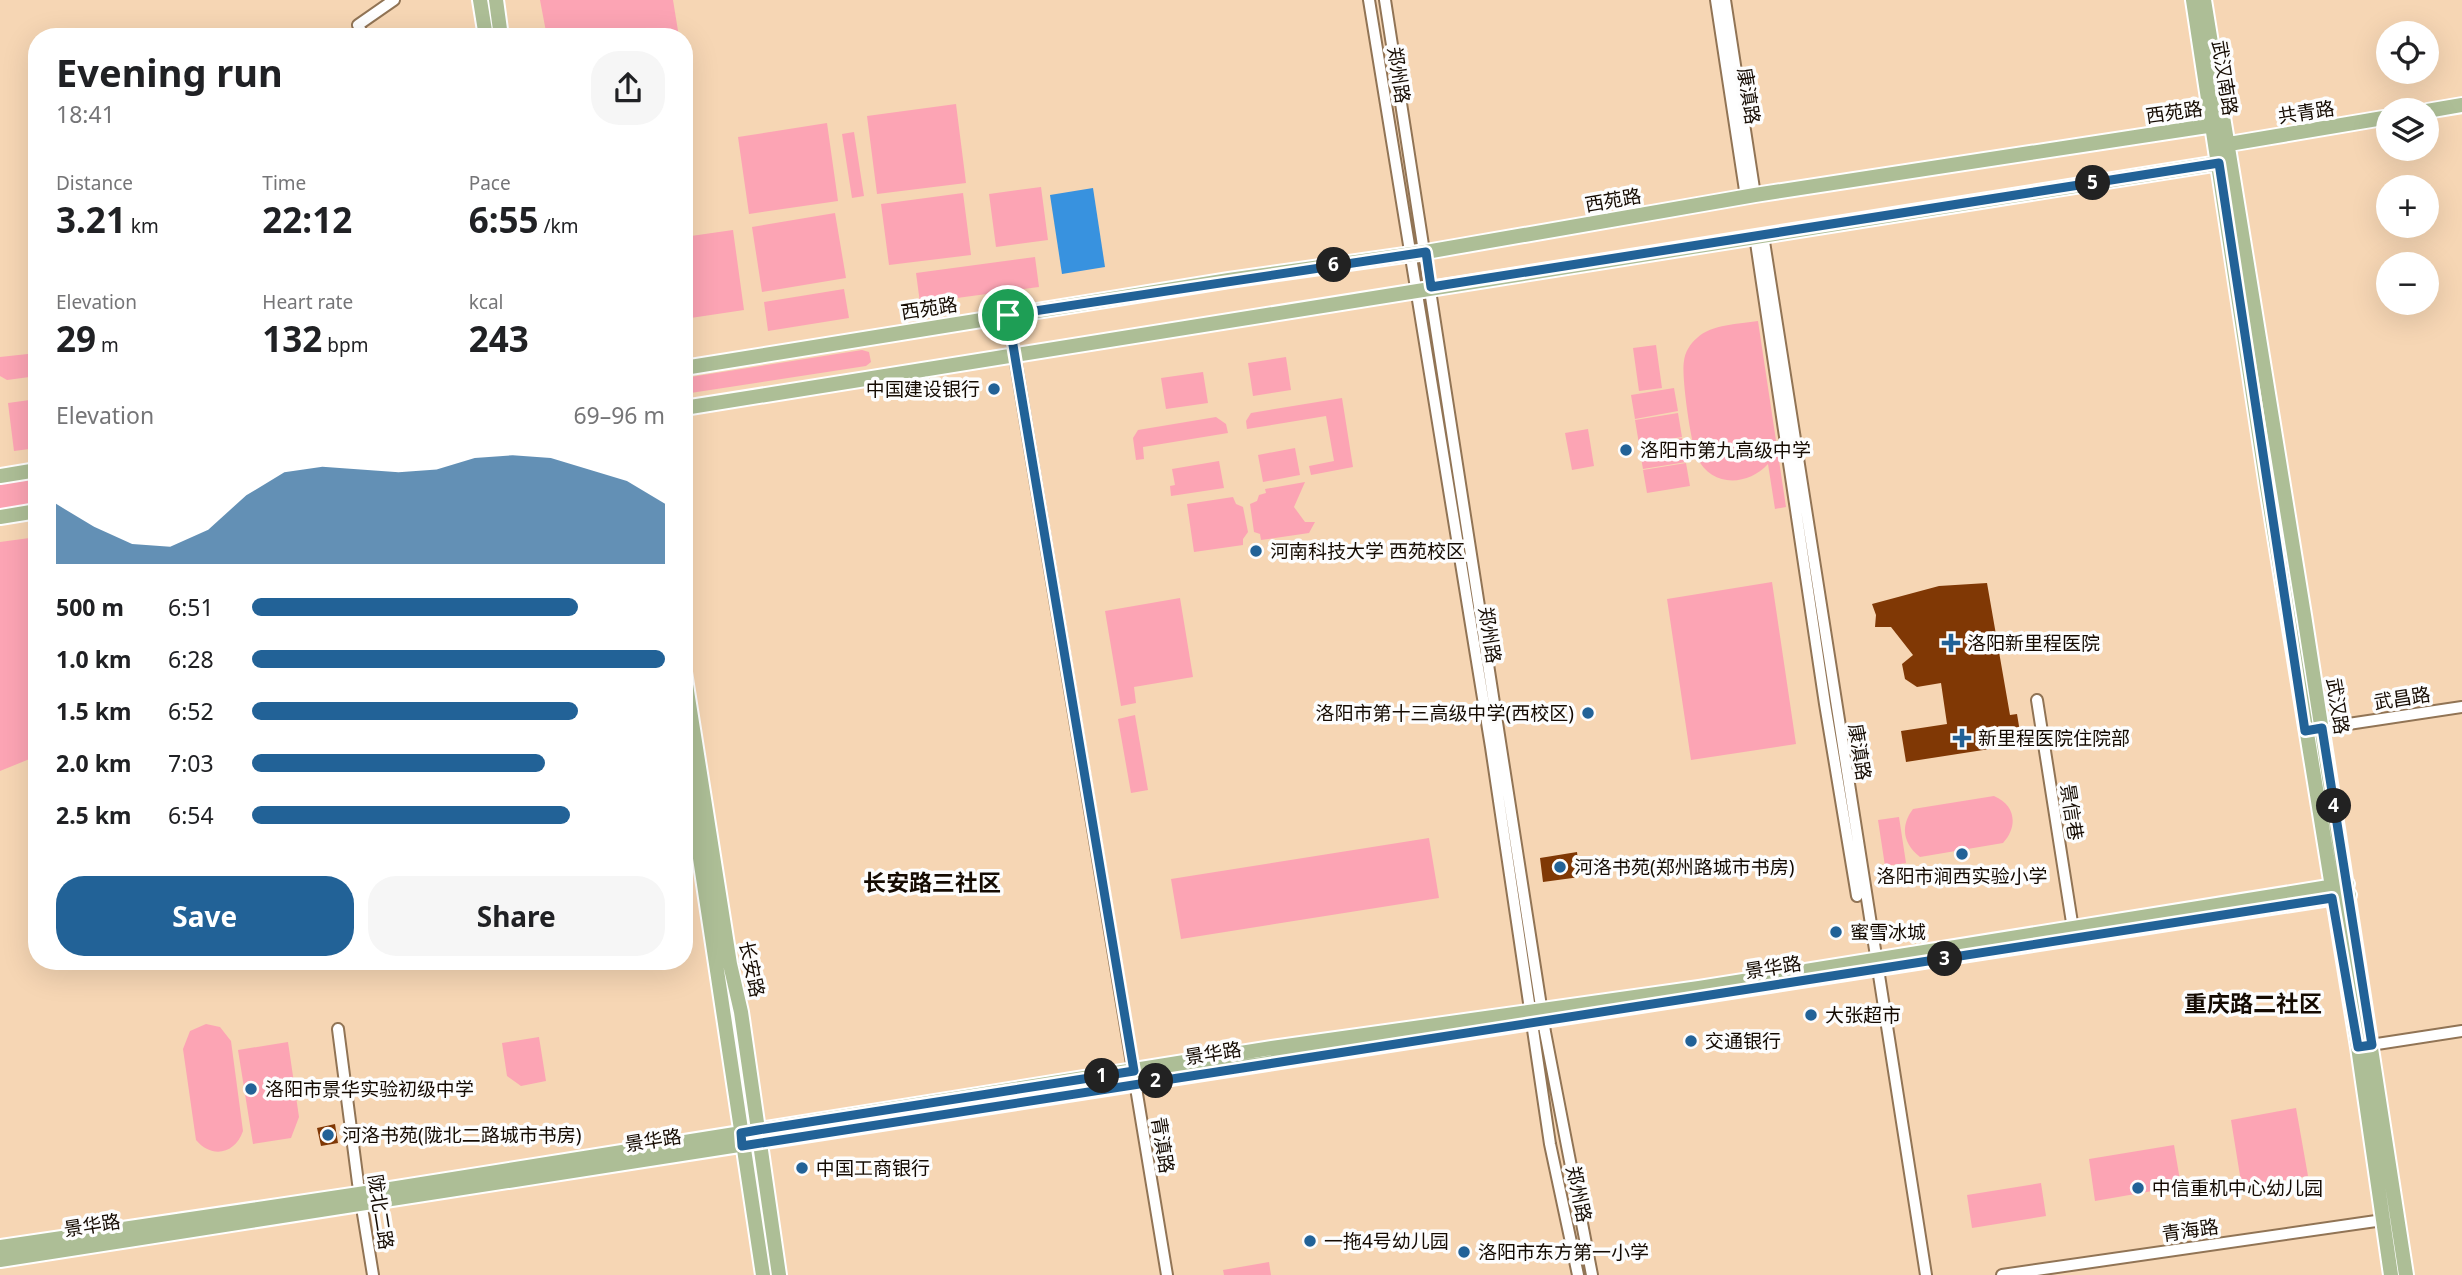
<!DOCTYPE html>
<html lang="en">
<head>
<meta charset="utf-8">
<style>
  :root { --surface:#fff; --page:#f6f6f6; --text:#202124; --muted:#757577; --accent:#226297 }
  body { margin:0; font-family:"Noto Sans","Noto Sans SC",sans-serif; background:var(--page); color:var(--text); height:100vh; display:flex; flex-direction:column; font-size:26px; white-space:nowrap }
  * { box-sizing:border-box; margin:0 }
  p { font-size:23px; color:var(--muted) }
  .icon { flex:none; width:38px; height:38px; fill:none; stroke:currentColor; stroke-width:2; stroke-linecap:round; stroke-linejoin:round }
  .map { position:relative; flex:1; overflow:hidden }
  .sheet { position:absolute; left:28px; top:28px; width:665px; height:942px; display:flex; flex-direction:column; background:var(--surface); border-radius:28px; box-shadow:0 7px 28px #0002 }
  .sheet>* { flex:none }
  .controls { position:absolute; left:2376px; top:21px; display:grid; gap:14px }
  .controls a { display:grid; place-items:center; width:63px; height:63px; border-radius:50%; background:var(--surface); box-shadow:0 7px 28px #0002; font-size:35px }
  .pin { position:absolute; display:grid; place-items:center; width:60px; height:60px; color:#fff; margin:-30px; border:4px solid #fff; border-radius:50%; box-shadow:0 2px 7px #0007 }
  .km { position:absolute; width:35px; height:35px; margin:-18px; border-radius:50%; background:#222; color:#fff; font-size:19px; line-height:35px; text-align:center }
  .round { display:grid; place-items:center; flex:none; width:74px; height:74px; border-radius:28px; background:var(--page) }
  .headline { display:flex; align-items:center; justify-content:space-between; height:119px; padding:0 28px }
  h1 { font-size:38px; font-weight:700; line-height:52px }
  .metrics { display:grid; grid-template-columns:repeat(3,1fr); gap:10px; height:119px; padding:7px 28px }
  .metrics div { display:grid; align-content:center }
  .metrics b { font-size:35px; font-weight:700 }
  .metrics small { font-size:19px; font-weight:400 }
  .metrics p { font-size:19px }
  .chart { height:196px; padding:14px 28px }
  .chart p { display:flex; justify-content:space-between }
  .chart svg { width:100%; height:126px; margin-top:7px; fill:var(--accent); opacity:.7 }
  .cta { display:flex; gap:14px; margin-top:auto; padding:14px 28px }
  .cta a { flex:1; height:80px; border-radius:28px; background:var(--accent); color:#fff; font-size:28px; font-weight:700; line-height:80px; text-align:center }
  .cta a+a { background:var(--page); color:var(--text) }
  ul { padding:0 28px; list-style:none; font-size:23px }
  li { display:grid; grid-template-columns:112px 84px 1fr; align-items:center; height:52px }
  li i { height:18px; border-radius:9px; background:var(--accent) }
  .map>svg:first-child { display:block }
  .green { fill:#fca4b4 }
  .water { fill:#3892df }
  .building { fill:#803805 }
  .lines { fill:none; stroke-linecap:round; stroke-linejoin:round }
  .minor-casing { stroke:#917455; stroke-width:14 }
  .major-casing { stroke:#fff; stroke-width:18 }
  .minor { stroke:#fff; stroke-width:10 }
  .major { stroke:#adbe96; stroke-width:14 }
  .route-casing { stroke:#fff; stroke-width:14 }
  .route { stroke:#226297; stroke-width:9 }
  .poi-dot { fill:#226297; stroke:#fdfdfd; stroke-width:2.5 }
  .labels { text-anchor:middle; stroke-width:7; stroke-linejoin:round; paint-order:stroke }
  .street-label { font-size:19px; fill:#150b02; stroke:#fdfdfd }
  .poi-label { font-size:19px; fill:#150b02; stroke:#fdfdfd; text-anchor:start }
  .quarter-label { font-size:23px; font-weight:bold; fill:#150b02; stroke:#fdfdfd }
</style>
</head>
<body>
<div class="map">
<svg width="2462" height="1275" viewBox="0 0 2462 1275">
  <rect width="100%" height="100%" fill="#f6d6b4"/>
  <!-- green -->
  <path class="green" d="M540,0H673L679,37H547Z
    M956,104L966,183L877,194L867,116Z
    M827,123L838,201L749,214L738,137Z
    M854,132L864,196L852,198L842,134Z
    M1041,187L1048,240L996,247L989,194Z
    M963,193L971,255L889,265L881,204Z
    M835,213L846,278L762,292L752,227Z
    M733,230L744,310L684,319V237Z
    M1035,257L1039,287L920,303L916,273Z
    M844,289L849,318L768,331L764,302Z
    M1758,321L1786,507L1775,509L1768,464C1748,486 1711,488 1697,457C1691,445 1681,375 1684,361C1685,352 1690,344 1697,338C1712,324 1739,324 1758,321Z
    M1656,345L1662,388L1639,391L1633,348Z
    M862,350L869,352L871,362L866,366L684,394V378Z
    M37,353V376L7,380L0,376V357Z
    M1286,357L1291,390L1253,396L1248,363Z
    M1203,372L1208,403L1166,409L1161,378Z
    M1674,388L1678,411L1635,419L1631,395Z
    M1342,398L1353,467L1311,475L1309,466L1334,461L1326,416L1247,429L1246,421L1251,413Z
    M37,399V448L14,451L8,403Z
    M1678,413L1682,437L1639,444L1635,420Z
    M1216,417L1226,424L1228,433L1143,447L1144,459L1136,460L1133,438L1138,430Z
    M1588,429L1594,466L1572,470L1565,433Z
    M1682,438L1686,462L1643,469L1639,446Z
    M1295,448L1300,475L1263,482L1258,455Z
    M1219,461L1224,488L1171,496L1170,486L1175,485L1172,469Z
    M1686,463L1690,486L1647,493L1643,470Z
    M37,476V504L0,510V481Z
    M1305,482L1294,507L1305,522H1315L1309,533L1261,540L1260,534L1254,532L1250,504L1257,501L1259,495L1266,493L1265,489Z
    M1233,497L1236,504L1243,507L1248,532L1243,539V545L1194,552L1187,504Z
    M37,537V756L0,771V542Z
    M1772,582L1796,744L1691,760L1667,599Z
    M1180,598L1193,677L1134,687L1136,703L1121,706L1105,611Z
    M1135,715L1148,790L1131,793L1118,719Z
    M1994,796C2016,805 2018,827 2003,843L1920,857C1903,844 1900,826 1913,809Z
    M1899,817L1906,863L1885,866L1878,820Z
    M1429,838L1439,898L1181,939L1171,879Z
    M206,1024L220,1027L231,1041L243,1131C235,1154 212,1159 196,1140L183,1049L190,1031Z
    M539,1037L546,1081L521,1086L507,1076L502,1043Z
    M288,1042L299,1117L291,1138L253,1144L238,1050Z
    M2296,1108L2308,1176L2242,1188L2231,1120Z
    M2174,1145L2181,1186L2095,1201L2089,1159Z
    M2041,1183L2046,1216L1972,1228L1967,1195Z
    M1269,1262L1271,1275H1224L1223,1270Z"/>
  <!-- water -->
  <path class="water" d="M1093,188L1105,267L1062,274L1050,195Z"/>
  <!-- building -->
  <path class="building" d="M1987,583L2010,715L2017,714L2022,744L1906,762L1901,731L1947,724L1941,683L1917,687L1905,679L1902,664L1913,655L1891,627H1875L1876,615L1872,604L1939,586Z
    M1577,852L1580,877L1543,882L1540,858Z
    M335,1124L338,1143L321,1146L317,1128Z"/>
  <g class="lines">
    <!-- minor casing -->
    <g class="minor-casing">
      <path id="minor" d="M1369,0L1491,747L1550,1144L1578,1275
        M1385,0L1545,1032L1592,1275
        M1716,0L1746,197
        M1725,0L1755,195
        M364,37L358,25L394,0
        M1763,235L1926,1275
        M1755,236L1825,704L1857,896
        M1008,315L1167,1275
        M2037,700L2073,929
        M2315,729L2462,707
        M338,1029L358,1183L373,1275
        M2364,1046L2462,1031
        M2002,1275L2383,1220"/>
    </g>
    <!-- major casing -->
    <g class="major-casing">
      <path id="major" d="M480,0L486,37
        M496,0L501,37
        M2193,0L2267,487L2358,1047L2391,1275
        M2204,0L2304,615L2406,1275
        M2427,111L2462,105
        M2229,144L2389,117
        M684,368L1229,280L1426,252L1755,195L2214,125
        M684,408L2219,163
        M0,476L37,470
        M0,517L37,511
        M684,672L730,964L741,1012L779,1275
        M684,752L763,1275
        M0,1247L359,1194L1272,1048L1699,988L2347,884
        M0,1260L2349,895"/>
    </g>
    <!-- minor -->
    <use href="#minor" class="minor"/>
    <!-- major -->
    <use href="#major" class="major"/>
  </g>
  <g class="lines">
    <!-- route casing -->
    <g class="route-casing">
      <path id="route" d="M2219,163L2305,731L2322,728L2372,1045L2358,1047L2332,898L742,1146L741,1133L758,1130L1134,1071L1008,315L1426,252L1431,287Z"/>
    </g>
    <!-- route -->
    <use href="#route" class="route"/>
  </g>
  <!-- markers -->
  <g class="poi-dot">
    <circle cx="994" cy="389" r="7"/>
    <circle cx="1626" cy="450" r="7"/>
    <circle cx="1256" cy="551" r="7"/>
    <path d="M1947.5 632.5h7v7h7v7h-7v7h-7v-7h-7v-7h7z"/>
    <circle cx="1588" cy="713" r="7"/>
    <path d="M1958.5 727.5h7v7h7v7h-7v7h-7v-7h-7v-7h7z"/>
    <circle cx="1962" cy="854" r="7"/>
    <circle cx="1560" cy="867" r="7"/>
    <circle cx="1836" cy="932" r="7"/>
    <circle cx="1811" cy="1015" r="7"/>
    <circle cx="1691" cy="1041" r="7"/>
    <circle cx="251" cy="1089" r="7"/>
    <circle cx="328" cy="1135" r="7"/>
    <circle cx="802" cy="1168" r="7"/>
    <circle cx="2138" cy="1188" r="7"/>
    <circle cx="1310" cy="1241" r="7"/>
    <circle cx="1464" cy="1252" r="7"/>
  </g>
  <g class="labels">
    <!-- street labels -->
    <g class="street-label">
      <text transform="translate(1399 75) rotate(81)" y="7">郑州路</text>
      <text transform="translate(2225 78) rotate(81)" y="7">武汉南路</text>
      <text transform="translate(1749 96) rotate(81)" y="7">康滇路</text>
      <text transform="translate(2174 112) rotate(-8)" y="7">西苑路</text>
      <text transform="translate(2306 112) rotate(-9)" y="7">共青路</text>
      <text transform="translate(1613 200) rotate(-10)" y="7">西苑路</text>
      <text transform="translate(929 308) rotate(-9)" y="7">西苑路</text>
      <text transform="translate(1490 635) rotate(81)" y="7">郑州路</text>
      <text transform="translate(2402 698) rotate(-9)" y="7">武昌路</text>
      <text transform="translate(2338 706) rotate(81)" y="7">武汉路</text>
      <text transform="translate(1860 752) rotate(81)" y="7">康滇路</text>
      <text transform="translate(2072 812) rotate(81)" y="7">景信巷</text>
      <text transform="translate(1773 967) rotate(-9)" y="7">景华路</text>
      <text transform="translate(752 969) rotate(78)" y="7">长安路</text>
      <text transform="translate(1213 1053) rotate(-9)" y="7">景华路</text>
      <text transform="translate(653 1140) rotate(-9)" y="7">景华路</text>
      <text transform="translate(1163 1145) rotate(81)" y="7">青滇路</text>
      <text transform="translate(1579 1194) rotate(78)" y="7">郑州路</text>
      <text transform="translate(381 1212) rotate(81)" y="7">陇北二路</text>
      <text transform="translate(92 1225) rotate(-9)" y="7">景华路</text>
      <text transform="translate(2190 1230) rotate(-8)" y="7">青海路</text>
    </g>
    <!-- poi labels -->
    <g class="poi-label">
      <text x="980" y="396" text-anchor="end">中国建设银行</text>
      <text x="1640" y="457">洛阳市第九高级中学</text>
      <text x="1270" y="558">河南科技大学 西苑校区</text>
      <text x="1967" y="650">洛阳新里程医院</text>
      <text x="1574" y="720" text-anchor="end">洛阳市第十三高级中学(西校区)</text>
      <text x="1978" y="745">新里程医院住院部</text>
      <text x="1574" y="874">河洛书苑(郑州路城市书房)</text>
      <text x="1962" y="883" text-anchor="middle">洛阳市涧西实验小学</text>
      <text x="1850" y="939">蜜雪冰城</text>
      <text x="1825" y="1022">大张超市</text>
      <text x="1705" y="1048">交通银行</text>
      <text x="265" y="1096">洛阳市景华实验初级中学</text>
      <text x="342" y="1142">河洛书苑(陇北二路城市书房)</text>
      <text x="816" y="1175">中国工商银行</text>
      <text x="2152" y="1195">中信重机中心幼儿园</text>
      <text x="1324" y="1248">一拖4号幼儿园</text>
      <text x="1478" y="1259">洛阳市东方第一小学</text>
    </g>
    <!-- quarter labels -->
    <g class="quarter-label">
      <text x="932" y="891">长安路三社区</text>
      <text x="2253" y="1012">重庆路二社区</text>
    </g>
  </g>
</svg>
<div class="controls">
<a><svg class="icon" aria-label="locate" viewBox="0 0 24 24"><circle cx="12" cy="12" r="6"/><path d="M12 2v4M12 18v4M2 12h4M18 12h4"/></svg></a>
<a><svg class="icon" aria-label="layers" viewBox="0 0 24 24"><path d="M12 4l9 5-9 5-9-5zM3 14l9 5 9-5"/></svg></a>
<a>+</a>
<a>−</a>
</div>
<div class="pin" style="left:1008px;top:315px;background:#1e9e55"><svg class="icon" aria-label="arrive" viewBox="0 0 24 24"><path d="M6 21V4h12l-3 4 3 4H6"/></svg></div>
<b class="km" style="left:1102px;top:1076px">1</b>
<b class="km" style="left:1156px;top:1081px">2</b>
<b class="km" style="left:1945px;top:959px">3</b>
<b class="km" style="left:2334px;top:806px">4</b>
<b class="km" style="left:2093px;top:183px">5</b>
<b class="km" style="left:1334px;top:265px">6</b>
<section class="sheet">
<div class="headline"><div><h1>Evening run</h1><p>18:41</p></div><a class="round"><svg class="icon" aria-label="share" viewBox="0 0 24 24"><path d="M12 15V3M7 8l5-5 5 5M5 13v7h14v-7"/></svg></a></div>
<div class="metrics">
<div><p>Distance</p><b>3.21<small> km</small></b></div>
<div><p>Time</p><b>22:12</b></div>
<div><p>Pace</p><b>6:55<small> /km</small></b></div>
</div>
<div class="metrics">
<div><p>Elevation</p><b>29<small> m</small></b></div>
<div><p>Heart rate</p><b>132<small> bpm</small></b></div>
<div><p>kcal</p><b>243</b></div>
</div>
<div class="chart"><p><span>Elevation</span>69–96 m</p>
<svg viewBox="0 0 160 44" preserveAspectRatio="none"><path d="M0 44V23L10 31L20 37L30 38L40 32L50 20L60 12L70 10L80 11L90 12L100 11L110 7L120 6L130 7L140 11L150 15L160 23V44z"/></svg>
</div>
<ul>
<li><b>500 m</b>6:51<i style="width:79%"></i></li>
<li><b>1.0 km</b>6:28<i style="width:100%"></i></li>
<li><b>1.5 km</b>6:52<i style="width:79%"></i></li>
<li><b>2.0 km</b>7:03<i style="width:71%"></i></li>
<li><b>2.5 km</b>6:54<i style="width:77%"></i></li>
</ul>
<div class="cta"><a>Save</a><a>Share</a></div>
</section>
</div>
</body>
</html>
